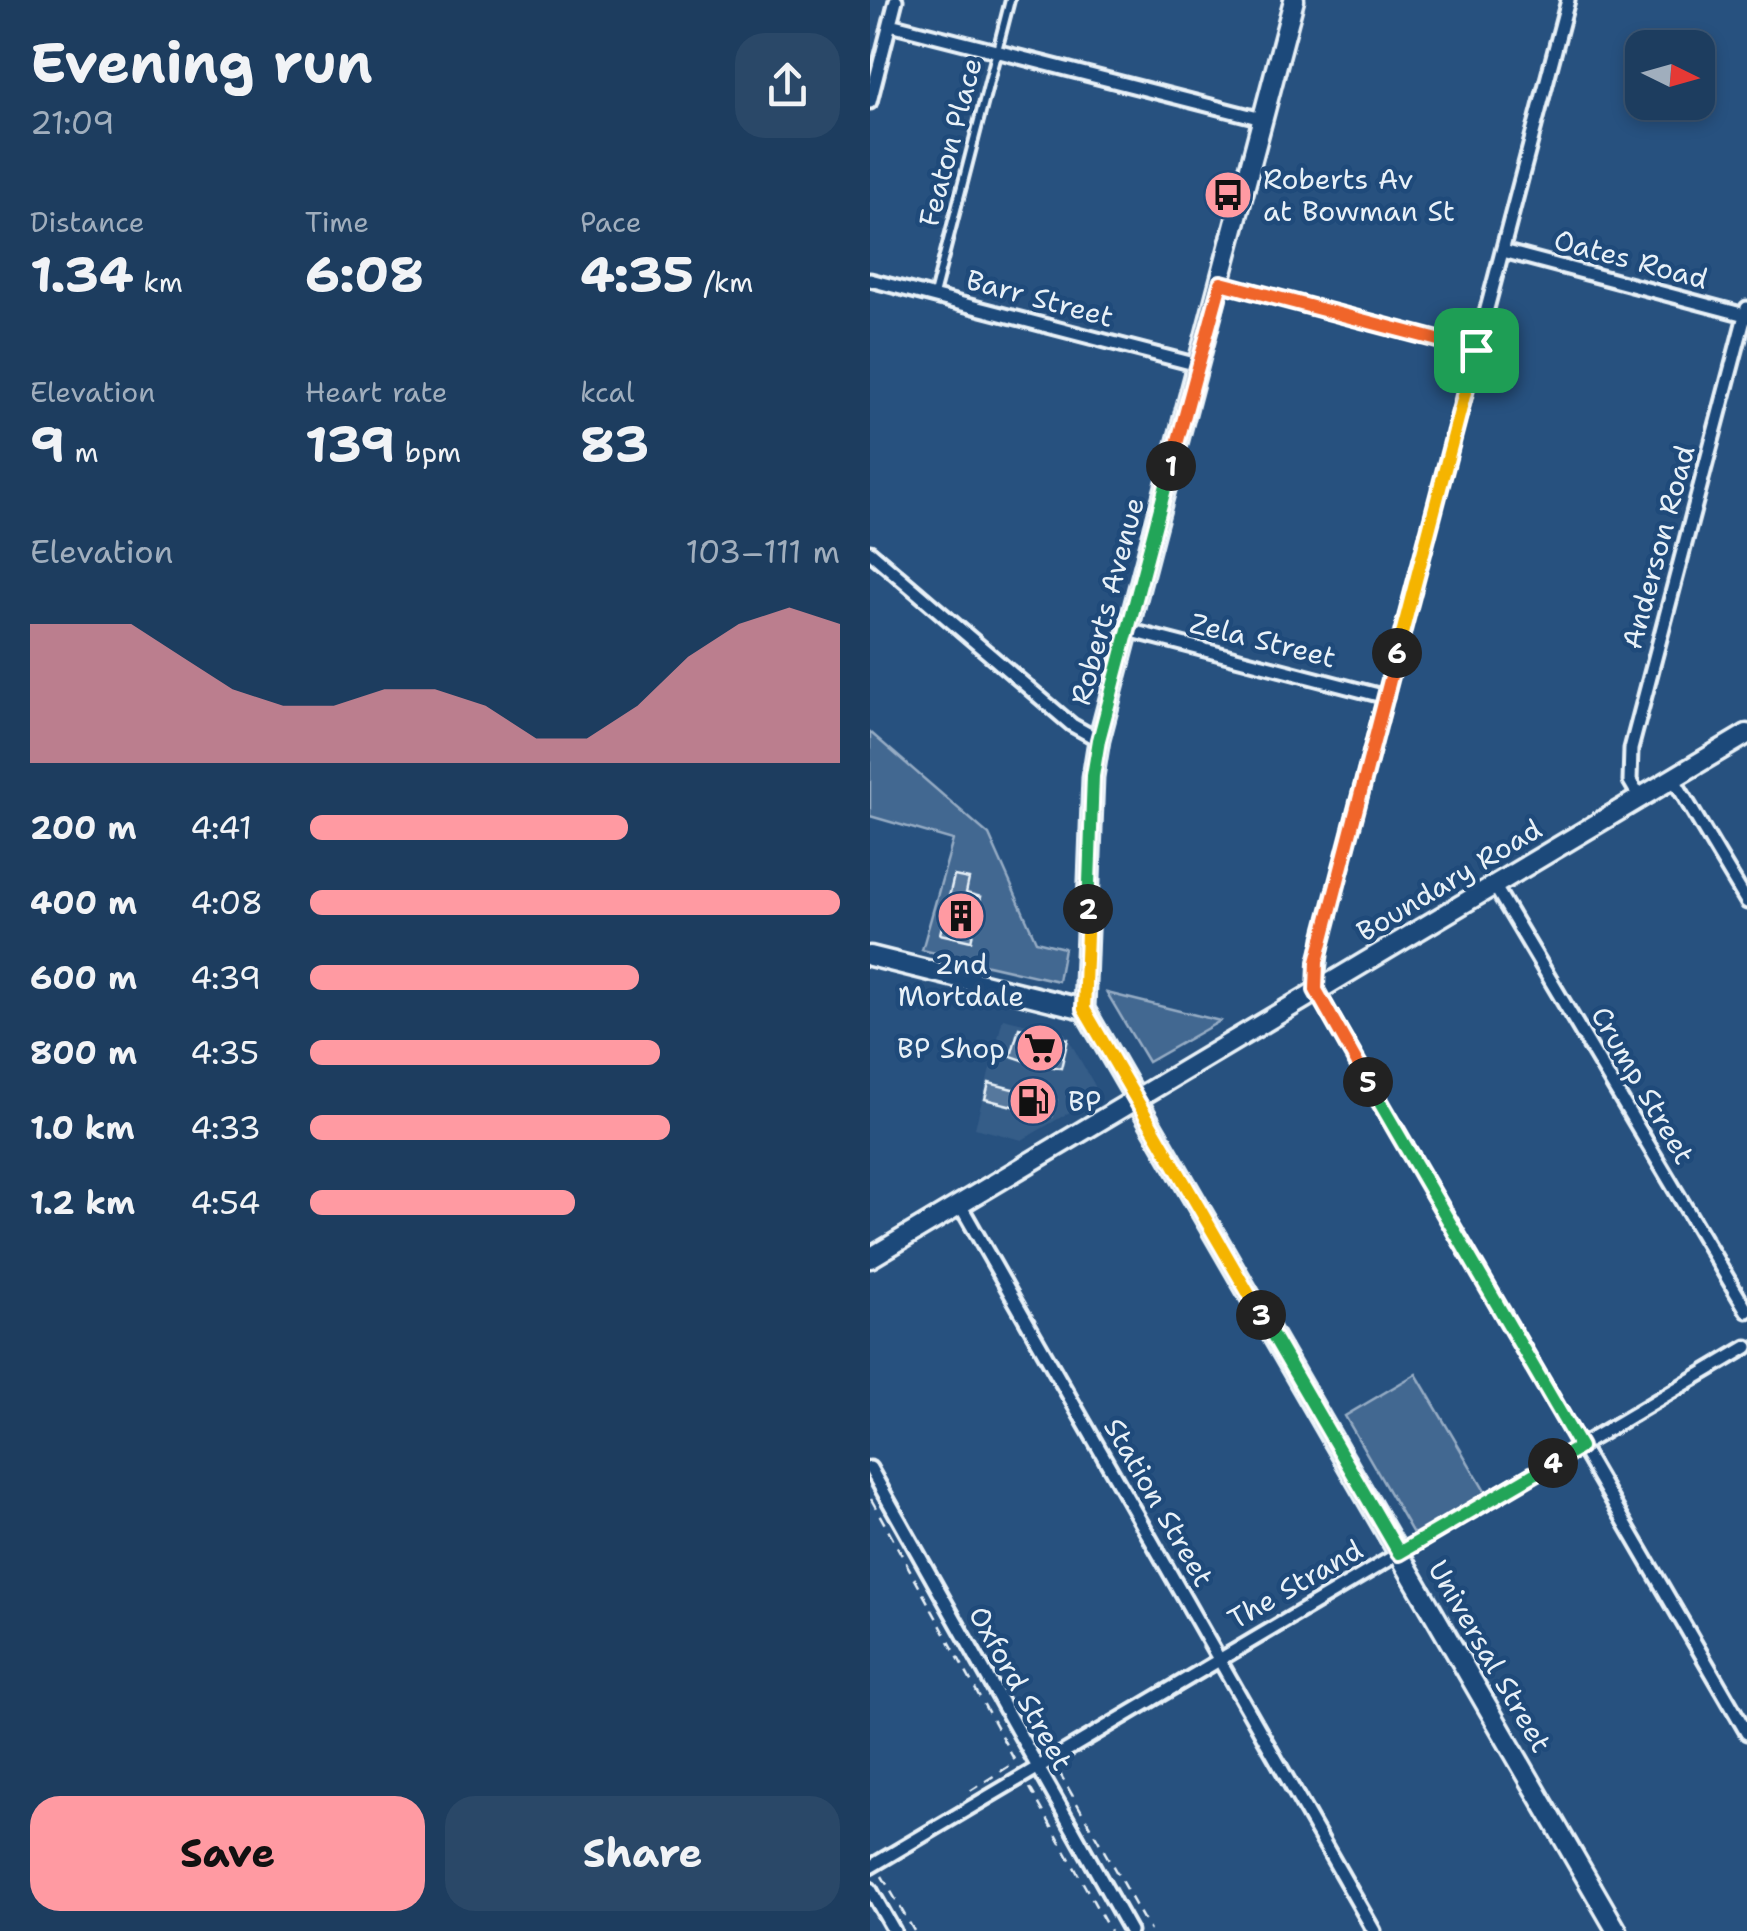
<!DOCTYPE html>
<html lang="en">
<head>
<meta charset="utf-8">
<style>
  :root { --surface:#1d3d5f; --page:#2a4868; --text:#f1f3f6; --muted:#a0aebd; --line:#3b5674; --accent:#ff9aa2 }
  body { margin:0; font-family:"Shantell Sans",sans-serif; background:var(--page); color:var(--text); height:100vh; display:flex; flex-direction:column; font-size:38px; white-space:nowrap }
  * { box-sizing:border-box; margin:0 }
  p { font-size:32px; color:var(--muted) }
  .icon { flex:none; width:55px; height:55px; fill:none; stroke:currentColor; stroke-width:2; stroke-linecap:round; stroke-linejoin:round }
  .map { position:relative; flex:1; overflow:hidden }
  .drawer { display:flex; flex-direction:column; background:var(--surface); width:870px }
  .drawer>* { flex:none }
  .needle { width:65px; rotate:95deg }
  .controls { position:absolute; left:755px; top:30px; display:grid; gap:20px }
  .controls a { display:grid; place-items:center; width:90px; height:90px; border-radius:20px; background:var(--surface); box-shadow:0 5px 15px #0003,0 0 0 2px var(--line); font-size:50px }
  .pin { position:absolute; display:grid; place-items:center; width:85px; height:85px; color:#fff; margin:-42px; border-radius:20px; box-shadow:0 5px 15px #0006 }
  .km { position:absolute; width:50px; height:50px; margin:-25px; border-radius:50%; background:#222; color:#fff; font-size:28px; line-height:50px; text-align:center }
  .round { display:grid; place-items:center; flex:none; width:105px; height:105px; border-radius:30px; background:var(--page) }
  .head { display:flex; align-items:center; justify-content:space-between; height:170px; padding:0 30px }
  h1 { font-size:55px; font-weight:700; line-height:75px }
  .stats { display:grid; grid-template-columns:repeat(3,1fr); gap:15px; height:170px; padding:10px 30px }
  .stats div { display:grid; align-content:center }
  .stats b { font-size:50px; font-weight:700 }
  .stats small { font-size:28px; font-weight:400 }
  .stats p { font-size:28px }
  .chart { height:280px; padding:20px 30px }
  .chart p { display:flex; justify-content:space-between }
  .chart svg { width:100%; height:180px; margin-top:10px; fill:var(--accent); opacity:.7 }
  .button { display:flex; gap:20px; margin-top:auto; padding:20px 30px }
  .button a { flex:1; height:115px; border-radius:30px; background:var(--accent); color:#111; font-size:40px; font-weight:700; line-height:115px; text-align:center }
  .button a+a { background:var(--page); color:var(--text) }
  ul { padding:0 30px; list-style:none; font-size:32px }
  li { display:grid; grid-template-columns:160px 120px 1fr; align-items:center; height:75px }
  li i { height:25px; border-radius:12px; background:var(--accent) }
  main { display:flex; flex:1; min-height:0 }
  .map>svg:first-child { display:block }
  .built { fill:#355d88 }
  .green { fill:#436891; stroke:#96acc4; stroke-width:2.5 }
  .building { fill:#57789d; stroke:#e8f1f8; stroke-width:2.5 }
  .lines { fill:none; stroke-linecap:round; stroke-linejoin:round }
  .lane-casing { stroke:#e8f1f8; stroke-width:14 }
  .street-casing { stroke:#e8f1f8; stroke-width:19 }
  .secondary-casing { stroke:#e8f1f8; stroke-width:25 }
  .path { stroke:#e8f1f8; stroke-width:2.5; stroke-dasharray:10 8; stroke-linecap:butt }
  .lane { stroke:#1f4a7a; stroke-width:6 }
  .street { stroke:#1f4a7a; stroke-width:11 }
  .secondary { stroke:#1f4a7a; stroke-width:18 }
  .split-1-casing { stroke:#fff; stroke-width:20 }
  .split-2-casing { stroke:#fff; stroke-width:20 }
  .split-3-casing { stroke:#fff; stroke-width:20 }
  .split-4-casing { stroke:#fff; stroke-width:20 }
  .split-5-casing { stroke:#fff; stroke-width:20 }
  .split-6-casing { stroke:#fff; stroke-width:20 }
  .split-7-casing { stroke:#fff; stroke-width:20 }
  .split-1 { stroke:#f0652b; stroke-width:12 }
  .split-2 { stroke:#22a559; stroke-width:12 }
  .split-3 { stroke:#f5b400; stroke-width:12 }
  .split-4 { stroke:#22a559; stroke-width:12 }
  .split-5 { stroke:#22a559; stroke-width:12 }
  .split-6 { stroke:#f0652b; stroke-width:12 }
  .split-7 { stroke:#f5b400; stroke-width:12 }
  .labels { text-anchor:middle; stroke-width:9; stroke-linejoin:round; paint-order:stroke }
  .street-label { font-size:28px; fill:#e8f1f8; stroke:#1f4a7a }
  .poi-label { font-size:28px; fill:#e8f1f8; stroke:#1f4a7a; text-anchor:start }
</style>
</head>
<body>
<main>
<section class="drawer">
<div class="head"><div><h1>Evening run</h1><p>21:09</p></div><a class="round"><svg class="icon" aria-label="share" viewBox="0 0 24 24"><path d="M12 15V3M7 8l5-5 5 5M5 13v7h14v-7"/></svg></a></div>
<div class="stats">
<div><p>Distance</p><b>1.34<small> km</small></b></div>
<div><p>Time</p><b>6:08</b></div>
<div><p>Pace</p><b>4:35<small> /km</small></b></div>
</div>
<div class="stats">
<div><p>Elevation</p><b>9<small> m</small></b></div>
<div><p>Heart rate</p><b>139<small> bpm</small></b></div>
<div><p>kcal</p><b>83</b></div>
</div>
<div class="chart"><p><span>Elevation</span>103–111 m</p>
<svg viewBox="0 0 160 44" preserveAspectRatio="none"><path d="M0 44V10L10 10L20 10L30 18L40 26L50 30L60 30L70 26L80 26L90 30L100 38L110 38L120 30L130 18L140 10L150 6L160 10V44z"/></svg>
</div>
<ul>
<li><b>200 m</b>4:41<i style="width:60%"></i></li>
<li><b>400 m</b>4:08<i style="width:100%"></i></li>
<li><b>600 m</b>4:39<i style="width:62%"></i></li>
<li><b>800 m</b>4:35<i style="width:66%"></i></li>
<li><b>1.0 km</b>4:33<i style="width:68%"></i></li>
<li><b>1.2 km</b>4:54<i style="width:50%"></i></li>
</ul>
<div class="button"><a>Save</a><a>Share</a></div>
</section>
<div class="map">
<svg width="877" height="1931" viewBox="0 0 877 1931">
  <rect width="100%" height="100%" fill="#27517f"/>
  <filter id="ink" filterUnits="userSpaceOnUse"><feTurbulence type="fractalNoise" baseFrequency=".01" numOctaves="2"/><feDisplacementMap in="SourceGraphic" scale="20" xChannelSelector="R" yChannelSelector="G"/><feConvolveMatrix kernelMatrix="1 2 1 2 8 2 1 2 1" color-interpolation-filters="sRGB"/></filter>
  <g filter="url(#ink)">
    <!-- built -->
    <path class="built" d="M133,1018L195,1033L225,1086L222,1099L152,1140L105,1128Z"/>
    <!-- green -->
    <path class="green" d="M0,732L119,835L166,941L194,948L188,981L52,950L83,840L0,816Z
      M237,993L350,1021L278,1062Z
      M546,1374L616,1493L545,1537L475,1416Z"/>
    <!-- building -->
    <path class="building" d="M84,876L99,879L96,893L111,897L101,941L70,934Z
      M149,1028L198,1039L191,1068L165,1064L141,1056Z
      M119,1083L186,1100L182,1116L115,1099Z"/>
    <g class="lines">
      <!-- lane casing -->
      <g class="lane-casing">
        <path id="lane" d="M64,295L140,0"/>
      </g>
      <!-- street casing -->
      <g class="street-casing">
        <path id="street" d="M698,0L452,938L446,990L877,1733
          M20,24L392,119
          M0,102L26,0
          M633,251L875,315
          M0,280L328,365
          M351,283L606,350
          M0,552L202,725L229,740
          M258,630L516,697
          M803,778L877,902
          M770,798L760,781L761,749L877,308
          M624,885L877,1311
          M89,1203L504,1931
          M0,1468L260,1931
          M0,1867L877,1347
          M0,1889L24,1931"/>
      </g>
      <!-- secondary casing -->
      <g class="secondary-casing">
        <path id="secondary" d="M424,0L229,740L223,777L214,1009L747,1931
          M0,956L214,1009
          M0,1258L877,734"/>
      </g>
      <!-- path -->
      <path class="path" d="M1,1499L146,1763
        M189,1772L280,1931
        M160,1788L240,1931
        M100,1791L144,1763
        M12,1876L44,1931"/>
      <!-- lane -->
      <use href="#lane" class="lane"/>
      <!-- street -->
      <use href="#street" class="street"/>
      <!-- secondary -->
      <use href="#secondary" class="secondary"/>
    </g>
  </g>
  <g class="lines" filter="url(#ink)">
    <!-- split-1 casing -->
    <g class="split-1-casing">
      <path id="split-1" d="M301,466L351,283L606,350"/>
    </g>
    <!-- split-2 casing -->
    <g class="split-2-casing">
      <path id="split-2" d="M218,909L223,776L229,740L301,466"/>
    </g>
    <!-- split-3 casing -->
    <g class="split-3-casing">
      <path id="split-3" d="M218,909L214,1009L391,1315"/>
    </g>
    <!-- split-4 casing -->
    <g class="split-4-casing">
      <path id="split-4" d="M391,1315L529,1553L683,1463"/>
    </g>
    <!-- split-5 casing -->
    <g class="split-5-casing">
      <path id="split-5" d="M498,1082L710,1447L683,1463"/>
    </g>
    <!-- split-6 casing -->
    <g class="split-6-casing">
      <path id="split-6" d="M498,1082L446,990L447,962L527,653"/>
    </g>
    <!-- split-7 casing -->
    <g class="split-7-casing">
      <path id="split-7" d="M527,653L606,350"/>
    </g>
    <!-- split-1 -->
    <use href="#split-1" class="split-1"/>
    <!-- split-2 -->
    <use href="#split-2" class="split-2"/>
    <!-- split-3 -->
    <use href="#split-3" class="split-3"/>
    <!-- split-4 -->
    <use href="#split-4" class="split-4"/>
    <!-- split-5 -->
    <use href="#split-5" class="split-5"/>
    <!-- split-6 -->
    <use href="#split-6" class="split-6"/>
    <!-- split-7 -->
    <use href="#split-7" class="split-7"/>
  </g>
  <!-- icons -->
  <defs>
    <g id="bus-disc" transform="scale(2.5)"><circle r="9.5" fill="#ff9aa2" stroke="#1f4a7a"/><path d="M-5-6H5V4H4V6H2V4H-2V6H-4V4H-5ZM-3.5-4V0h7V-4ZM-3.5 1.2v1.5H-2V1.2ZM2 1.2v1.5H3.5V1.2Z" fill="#111"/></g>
    <g id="building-disc" transform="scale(2.5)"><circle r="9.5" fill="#ff9aa2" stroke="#1f4a7a"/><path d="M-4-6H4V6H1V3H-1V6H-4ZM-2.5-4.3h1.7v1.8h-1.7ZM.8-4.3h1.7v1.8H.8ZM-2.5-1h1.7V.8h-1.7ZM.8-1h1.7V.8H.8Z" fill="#111"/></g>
    <g id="supermarket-disc" transform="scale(2.5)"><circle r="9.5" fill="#ff9aa2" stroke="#1f4a7a"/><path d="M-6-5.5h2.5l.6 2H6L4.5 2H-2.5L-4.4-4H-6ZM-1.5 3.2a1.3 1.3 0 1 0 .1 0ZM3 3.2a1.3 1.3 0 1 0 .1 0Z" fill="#111"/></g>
    <g id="fuel-disc" transform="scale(2.5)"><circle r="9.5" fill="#ff9aa2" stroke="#1f4a7a"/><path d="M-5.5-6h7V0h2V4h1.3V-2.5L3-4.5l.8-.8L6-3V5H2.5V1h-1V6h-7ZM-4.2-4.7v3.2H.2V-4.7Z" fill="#111"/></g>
  </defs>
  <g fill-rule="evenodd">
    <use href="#bus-disc" x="358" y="195"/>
    <use href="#building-disc" x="91" y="916"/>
    <use href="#supermarket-disc" x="170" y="1048"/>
    <use href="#fuel-disc" x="163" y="1101"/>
  </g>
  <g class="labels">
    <!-- street labels -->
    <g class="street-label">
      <text transform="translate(80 142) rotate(-75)" y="10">Featon Place</text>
      <text transform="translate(761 259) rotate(15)" y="10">Oates Road</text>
      <text transform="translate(170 298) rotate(15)" y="10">Barr Street</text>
      <text transform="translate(788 547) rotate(-75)" y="10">Anderson Road</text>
      <text transform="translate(237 601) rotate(-75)" y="10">Roberts Avenue</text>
      <text transform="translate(393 640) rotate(14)" y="10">Zela Street</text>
      <text transform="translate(579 880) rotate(-31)" y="10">Boundary Road</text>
      <text transform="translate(773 1085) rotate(60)" y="10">Crump Street</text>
      <text transform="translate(289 1502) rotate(60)" y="10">Station Street</text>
      <text transform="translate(425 1584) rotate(-30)" y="10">The Strand</text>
      <text transform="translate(620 1656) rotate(60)" y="10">Universal Street</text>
      <text transform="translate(151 1688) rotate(61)" y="10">Oxford Street</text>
    </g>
    <!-- poi labels -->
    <g class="poi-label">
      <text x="393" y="189">Roberts Av<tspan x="393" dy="32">at Bowman St</tspan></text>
      <text x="91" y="974" text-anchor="middle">2nd<tspan x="91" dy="32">Mortdale</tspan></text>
      <text x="135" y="1058" text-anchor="end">BP Shop</text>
      <text x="198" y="1111">BP</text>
    </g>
  </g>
</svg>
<div class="controls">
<a><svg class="needle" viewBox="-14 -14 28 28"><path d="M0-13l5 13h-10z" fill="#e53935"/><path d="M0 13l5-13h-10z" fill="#a0aebd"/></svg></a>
</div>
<div class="pin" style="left:606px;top:350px;background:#1e9e55"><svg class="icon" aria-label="arrive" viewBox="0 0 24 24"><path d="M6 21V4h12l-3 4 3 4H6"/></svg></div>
<b class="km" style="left:301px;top:466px">1</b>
<b class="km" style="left:218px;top:909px">2</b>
<b class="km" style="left:391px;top:1315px">3</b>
<b class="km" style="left:683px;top:1463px">4</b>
<b class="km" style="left:498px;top:1082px">5</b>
<b class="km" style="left:527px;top:653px">6</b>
</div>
</main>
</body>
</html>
